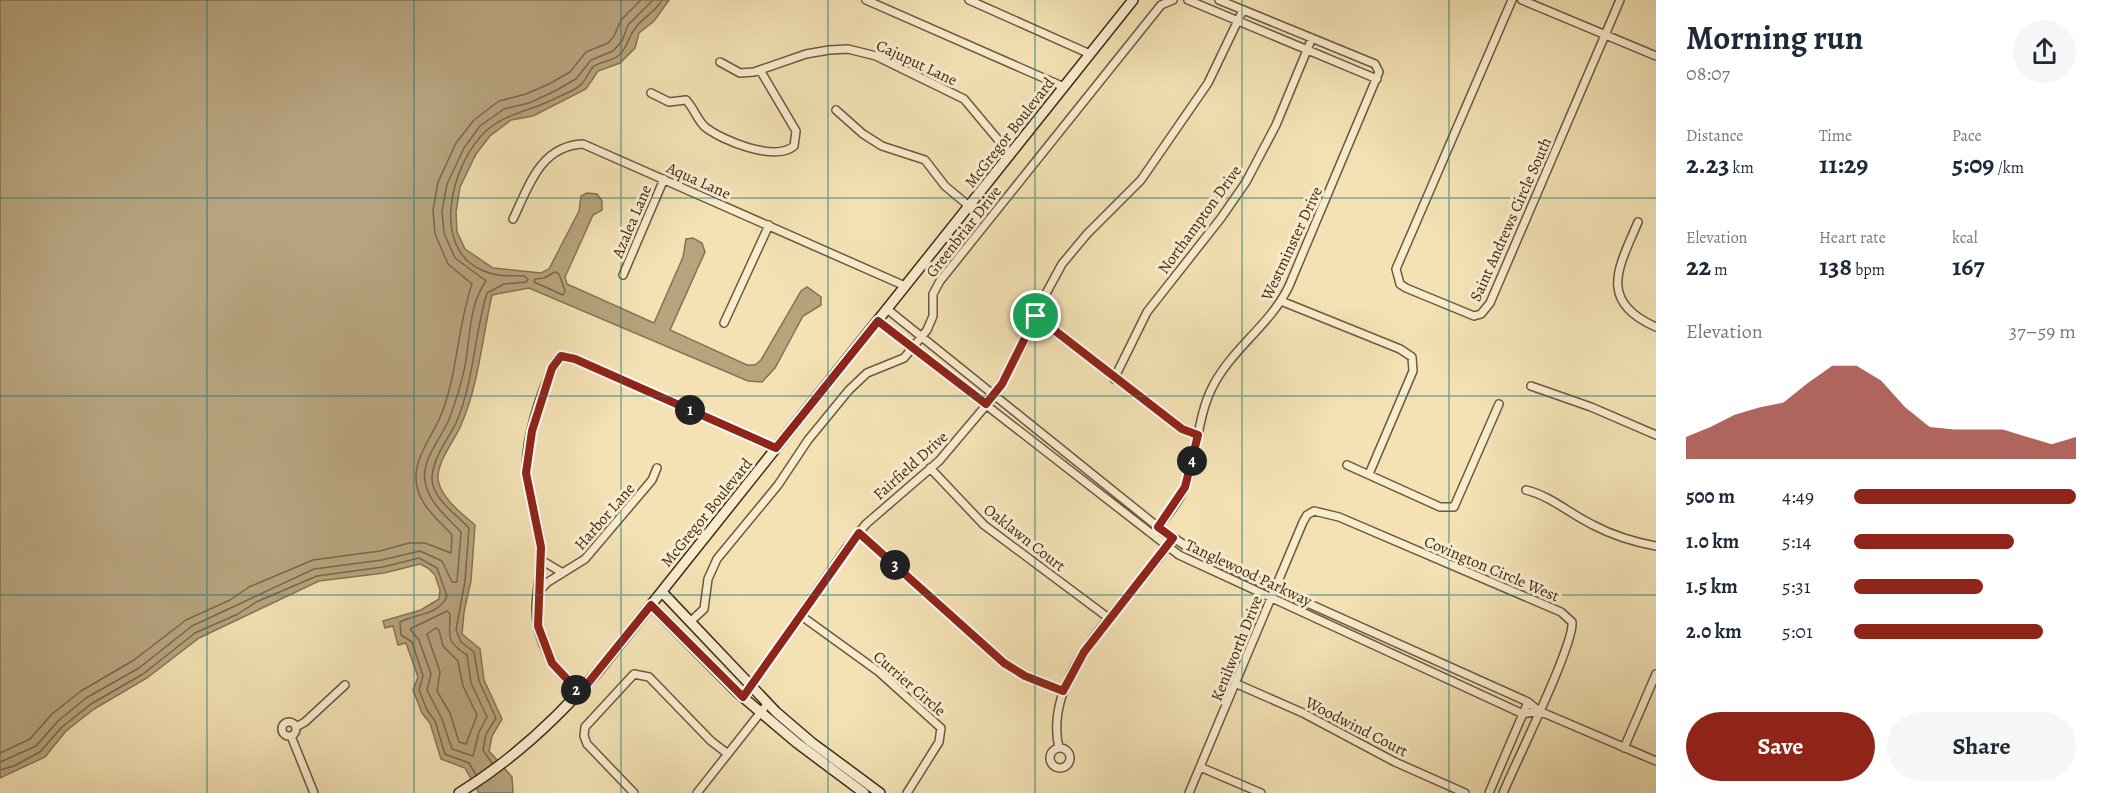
<!DOCTYPE html>
<html lang="en">
<head>
<meta charset="utf-8">
<style>
  :root { --surface:#fff; --page:#f6f6f7; --text:#1f2937; --muted:#747a83; --accent:#8f2418 }
  body { margin:0; font-family:Alegreya,serif; background:var(--page); color:var(--text); height:100vh; display:flex; flex-direction:column; font-size:22px; white-space:nowrap }
  * { box-sizing:border-box; margin:0 }
  p { font-size:20px; color:var(--muted) }
  .icon { flex:none; width:33px; height:33px; fill:none; stroke:currentColor; stroke-width:2; stroke-linecap:round; stroke-linejoin:round }
  .map { position:relative; flex:1; overflow:hidden }
  .drawer { display:flex; flex-direction:column; background:var(--surface); width:450px }
  .drawer>* { flex:none }
  .pin { position:absolute; display:grid; place-items:center; width:51px; height:51px; color:#fff; margin:-26px; border:3px solid #fff; border-radius:50%; box-shadow:0 2px 6px #0007 }
  .km { position:absolute; width:30px; height:30px; margin:-15px; border-radius:50%; background:#222; color:#fff; font-size:16px; line-height:30px; text-align:center }
  .round { display:grid; place-items:center; flex:none; width:63px; height:63px; border-radius:32px; background:var(--page) }
  .summary { display:flex; align-items:center; justify-content:space-between; height:102px; padding:0 30px }
  h1 { font-size:33px; font-weight:700; line-height:45px }
  .stats { display:grid; grid-template-columns:repeat(3,1fr); gap:9px; height:102px; padding:6px 30px }
  .stats div { display:grid; align-content:center }
  .stats b { font-size:26px; font-weight:700 }
  .stats small { font-size:16px; font-weight:400 }
  .stats p { font-size:16px }
  .chart { height:168px; padding:12px 30px }
  .chart p { display:flex; justify-content:space-between }
  .chart svg { width:100%; height:108px; margin-top:6px; fill:var(--accent); opacity:.7 }
  .action { display:flex; gap:12px; margin-top:auto; padding:12px 30px }
  .action a { flex:1; height:69px; border-radius:36px; background:var(--accent); color:#fff; font-size:24px; font-weight:700; line-height:69px; text-align:center }
  .action a+a { background:var(--page); color:var(--text) }
  ul { padding:0 30px; list-style:none; font-size:20px }
  li { display:grid; grid-template-columns:96px 72px 1fr; align-items:center; height:45px }
  li i { height:15px; border-radius:8px; background:var(--accent) }
  main { display:flex; flex:1; min-height:0 }
  .map>svg:first-child { display:block }
  .water { fill:#b7a37e; stroke:#877354; stroke-width:1.5 }
  .lines { fill:none; stroke-linecap:round; stroke-linejoin:round }
  .shore { stroke:#7c664a; stroke-width:1.5 }
  .street-casing { stroke:#6d583e; stroke-width:10 }
  .secondary-casing { stroke:#402a16; stroke-width:12 }
  .street { stroke:#f8ecce; stroke-width:7 }
  .secondary { stroke:#f8ecce; stroke-width:9 }
  .route-casing { stroke:#fff; stroke-width:12 }
  .route { stroke:#8f2418; stroke-width:8 }
  .grid { fill:none; stroke:#0f766e; stroke-width:1.5; stroke-opacity:0.55 }
  .labels { text-anchor:middle; stroke-width:6; stroke-linejoin:round; paint-order:stroke }
  .street-label { font-size:16px; fill:#402a16; stroke:#f8ecce }
</style>
</head>
<body>
<main>
<div class="map">
<svg width="1656" height="793" viewBox="0 0 1656 793">
  <rect width="100%" height="100%" fill="#f4e2b4"/>
  <filter id="stains"><feTurbulence type="fractalNoise" baseFrequency=".00333" numOctaves="4"/><feColorMatrix values="0 0 0 0 .2 0 0 0 0 .09 0 0 0 0 .02 0 0 0 .5 -.17"/></filter>
  <radialGradient id="worn" r=".72"><stop offset=".6" stop-color="#630" stop-opacity="0"/><stop offset="1" stop-color="#630" stop-opacity=".3"/></radialGradient>
  <!-- water -->
  <path class="water" d="M0,0H669L654,21L639,33L635,48L620,63L598,71L586,89L533,116L511,120L490,136L476,154L460,187L456,212L457,232L465,249L493,268L541,273L549,269L579,211L581,196L587,193L597,194L602,201V210L593,215L565,277L567,284L654,323L683,257L686,239L693,238L702,243L705,252L670,330L747,365H755L761,360L801,291L807,287L821,297V305L803,316L775,368L762,382L748,381L529,288L492,295C482,338 479,384 461,425C455,440 437,461 438,479C440,497 462,514 475,525L471,581L464,612L462,634L480,649L484,680L502,719L492,736L489,751L512,777L513,793H479L465,768L441,759L430,723L422,713L413,690L418,677L406,643L398,645L393,626L385,628L383,621L421,610L439,599L440,590L435,575L428,568L420,564L384,573L319,581L199,638L147,678L94,709L66,731L45,757L0,778Z"/>
  <g class="lines">
    <!-- shore -->
    <path class="shore" d="M555,272L559,274L565,291L563,295L534,282L535,279L544,278Z
      M447,611L450,614C450,637 445,641 467,655L471,683L487,717L479,732L473,756L452,749L442,719L427,690L431,674L419,640L410,629Z
      M436,628L439,630L443,646L458,661L463,686L477,715L466,744L459,742L450,713L437,691L440,672L427,634Z
      M0,753L30,739L52,714L81,691L134,660L186,620L230,600L249,587L313,560L380,551L409,543H425L451,553L452,535C437,518 417,504 416,479C415,456 433,435 441,415C458,373 457,327 472,284L448,264L435,234L433,210L438,182L456,143L474,120L499,101L526,94L549,84L570,72L586,52L608,43L614,36L621,20L641,0
      M0,762L36,746L58,721L86,698L139,668L192,626L314,569L382,560L420,551L442,561L452,582H457L461,532C446,516 428,502 425,481C421,459 443,436 450,417C456,400 463,379 466,360C470,334 470,303 486,281L455,258L444,233L442,211L447,184L464,148L480,126L504,109L529,103L553,92L576,79L591,60L613,51L622,41L628,25L653,0
      M492,763L483,750L486,734L496,718L479,681L474,652L461,642L456,630L465,581L469,528C456,514 431,498 432,477C433,458 448,439 456,423C474,382 474,335 487,293L504,284L526,282L528,279L524,276C514,275 502,277 493,274C426,258 450,163 487,130C508,112 532,111 556,98C564,94 578,90 583,82C587,78 589,71 593,67C600,61 611,62 618,56C628,48 627,39 634,30C641,18 655,13 662,0
      M0,770L14,766L40,752L62,727L91,704L143,674L195,633L238,614L256,602L317,576L383,567L419,558L437,568L447,596C438,616 417,613 400,622L401,635L412,642L423,676L419,690L427,710L435,721L445,754L469,763L476,775"/>
    <!-- street casing -->
    <g class="street-casing">
      <path id="street" d="M866,0L1064,87
        M969,0L1090,54
        M1188,0L1377,79
        M1512,0L1396,269L1400,284L1406,288L1474,316L1481,314L1490,303L1620,0
        M1522,0L1656,56
        M720,62L740,73L754,72L806,54L829,50L848,49L876,56L964,99L1010,154
        M651,93L669,102L686,100C694,108 697,120 705,127C723,141 775,162 794,146L796,131L760,70
        M836,110L863,134L882,146L925,160L945,186L969,206
        M513,219C529,186 540,146 583,144L905,286
        M1638,222C1619,267 1597,301 1656,327
        M623,275L664,179
        M1281,301L1400,349L1412,357L1413,371L1369,474
        M887,309L1158,527L1196,553L1528,702L1539,711L1656,761
        M1036,317L1183,429L1198,435
        M878,321L1179,555L1523,714L1539,711
        M724,323L769,225
        M1114,379L1147,312L1221,218L1246,182L1276,125L1312,38
        M1531,386L1591,407L1656,435
        M1347,465L1440,507H1454L1499,404
        M930,468L984,525L1110,619
        M1526,490C1551,496 1570,514 1593,525C1612,535 1634,542 1656,546
        M1155,531C1167,517 1179,502 1186,485C1198,452 1197,415 1214,384C1234,347 1271,324 1289,286L1379,72L1375,64L1219,0
        M859,533L1004,663L1025,676L1063,691
        M541,560L563,573
        M538,592L548,582L585,559L652,480L657,468
        M800,615L879,672L941,728L939,742L907,793
        M691,621L704,609L708,579L717,559L778,485L808,440L849,390L867,373L904,358L927,330L933,316V294L940,281L1161,5L1173,0
        M1237,684L1303,713L1395,762L1465,793
        M580,693C554,671 535,641 536,606C537,586 542,567 541,547C539,522 529,500 527,475C523,444 541,389 556,361L561,356L575,359L776,449
        M743,697L845,550L866,524L939,461L994,396L1025,341L1043,299L1062,264L1087,234L1141,180L1208,83L1243,10
        M282 729a7 7 0 1 1 14 0a7 7 0 1 1-14 0Z
        M296,727L305,722L345,685
        M291,736L314,793
        M1050 758a10 10 0 1 1 20 0a10 10 0 1 1-20 0Z
        M1059,748C1041,671 1131,601 1170,543
        M1624,748L1656,674
        M1200,767L1261,793
        M634,793L587,744L584,736L585,727L634,674L649,677L711,741L728,754
        M697,793L768,703
        M1189,793L1303,522L1307,515L1314,511L1339,517L1561,612L1572,622C1575,643 1515,764 1503,793
        M1489,793L1528,702"/>
    </g>
    <!-- secondary casing -->
    <g class="secondary-casing">
      <path id="secondary" d="M662,592L776,712L811,742L880,793
        M651,605L738,693L797,743L864,793
        M459,793C513,760 559,717 600,669L1133,0"/>
    </g>
    <!-- street -->
    <use href="#street" class="street"/>
    <!-- secondary -->
    <use href="#secondary" class="secondary"/>
  </g>
  <g class="lines">
    <!-- route casing -->
    <g class="route-casing">
      <path id="route" d="M1036,316L1182,429L1198,435L1185,487L1158,527L1173,538L1084,652L1063,691L1025,676L1004,663L859,533L743,697L651,605L580,693L552,663L538,626L541,547L526,473L532,431L552,368L561,356L575,359L776,448L878,321L986,404L1002,384Z"/>
    </g>
    <!-- route -->
    <use href="#route" class="route"/>
  </g>
  <!-- grid -->
  <path class="grid" d="M207,0V793M414,0V793M621,0V793M828,0V793M1035,0V793M1242,0V793M1449,0V793M0,198H1656M0,396H1656M0,595H1656"/>
  <g class="labels">
    <!-- street labels -->
    <g class="street-label">
      <text transform="translate(917 62) rotate(25)" y="6">Cajuput Lane</text>
      <text transform="translate(1009 132) rotate(-52)" y="6">McGregor Boulevard</text>
      <text transform="translate(699 180) rotate(24)" y="6">Aqua Lane</text>
      <text transform="translate(1199 219) rotate(-54)" y="6">Northampton Drive</text>
      <text transform="translate(1510 219) rotate(-66)" y="6">Saint Andrews Circle South</text>
      <text transform="translate(631 221) rotate(-67)" y="6">Azalea Lane</text>
      <text transform="translate(963 231) rotate(-52)" y="6">Greenbriar Drive</text>
      <text transform="translate(1291 243) rotate(-65)" y="6">Westminster Drive</text>
      <text transform="translate(910 465) rotate(-42)" y="6">Fairfield Drive</text>
      <text transform="translate(706 512) rotate(-51)" y="6">McGregor Boulevard</text>
      <text transform="translate(604 516) rotate(-49)" y="6">Harbor Lane</text>
      <text transform="translate(1025 537) rotate(38)" y="6">Oaklawn Court</text>
      <text transform="translate(1492 568) rotate(23)" y="6">Covington Circle West</text>
      <text transform="translate(1249 572) rotate(25)" y="6">Tanglewood Parkway</text>
      <text transform="translate(1236 648) rotate(-68)" y="6">Kenilworth Drive</text>
      <text transform="translate(910 683) rotate(41)" y="6">Currier Circle</text>
      <text transform="translate(1357 726) rotate(27)" y="6">Woodwind Court</text>
    </g>
  </g>
  <rect width="100%" height="100%" filter="url(#stains)"/>
  <rect width="100%" height="100%" fill="url(#worn)"/>
</svg>
<div class="pin" style="left:1036px;top:316px;background:#1e9e55"><svg class="icon" aria-label="arrive" viewBox="0 0 24 24"><path d="M6 21V4h12l-3 4 3 4H6"/></svg></div>
<b class="km" style="left:690px;top:410px">1</b>
<b class="km" style="left:576px;top:690px">2</b>
<b class="km" style="left:895px;top:565px">3</b>
<b class="km" style="left:1192px;top:461px">4</b>
</div>
<section class="drawer">
<div class="summary"><div><h1>Morning run</h1><p>08:07</p></div><a class="round"><svg class="icon" aria-label="share" viewBox="0 0 24 24"><path d="M12 15V3M7 8l5-5 5 5M5 13v7h14v-7"/></svg></a></div>
<div class="stats">
<div><p>Distance</p><b>2.23<small> km</small></b></div>
<div><p>Time</p><b>11:29</b></div>
<div><p>Pace</p><b>5:09<small> /km</small></b></div>
</div>
<div class="stats">
<div><p>Elevation</p><b>22<small> m</small></b></div>
<div><p>Heart rate</p><b>138<small> bpm</small></b></div>
<div><p>kcal</p><b>167</b></div>
</div>
<div class="chart"><p><span>Elevation</span>37–59 m</p>
<svg viewBox="0 0 160 44" preserveAspectRatio="none"><path d="M0 44V35L10 31L20 26L30 23L40 21L50 13L60 6L70 6L80 12L90 23L100 31L110 32L120 32L130 32L140 35L150 38L160 35V44z"/></svg>
</div>
<ul>
<li><b>500 m</b>4:49<i style="width:100%"></i></li>
<li><b>1.0 km</b>5:14<i style="width:72%"></i></li>
<li><b>1.5 km</b>5:31<i style="width:58%"></i></li>
<li><b>2.0 km</b>5:01<i style="width:85%"></i></li>
</ul>
<div class="action"><a>Save</a><a>Share</a></div>
</section>
</main>
</body>
</html>
